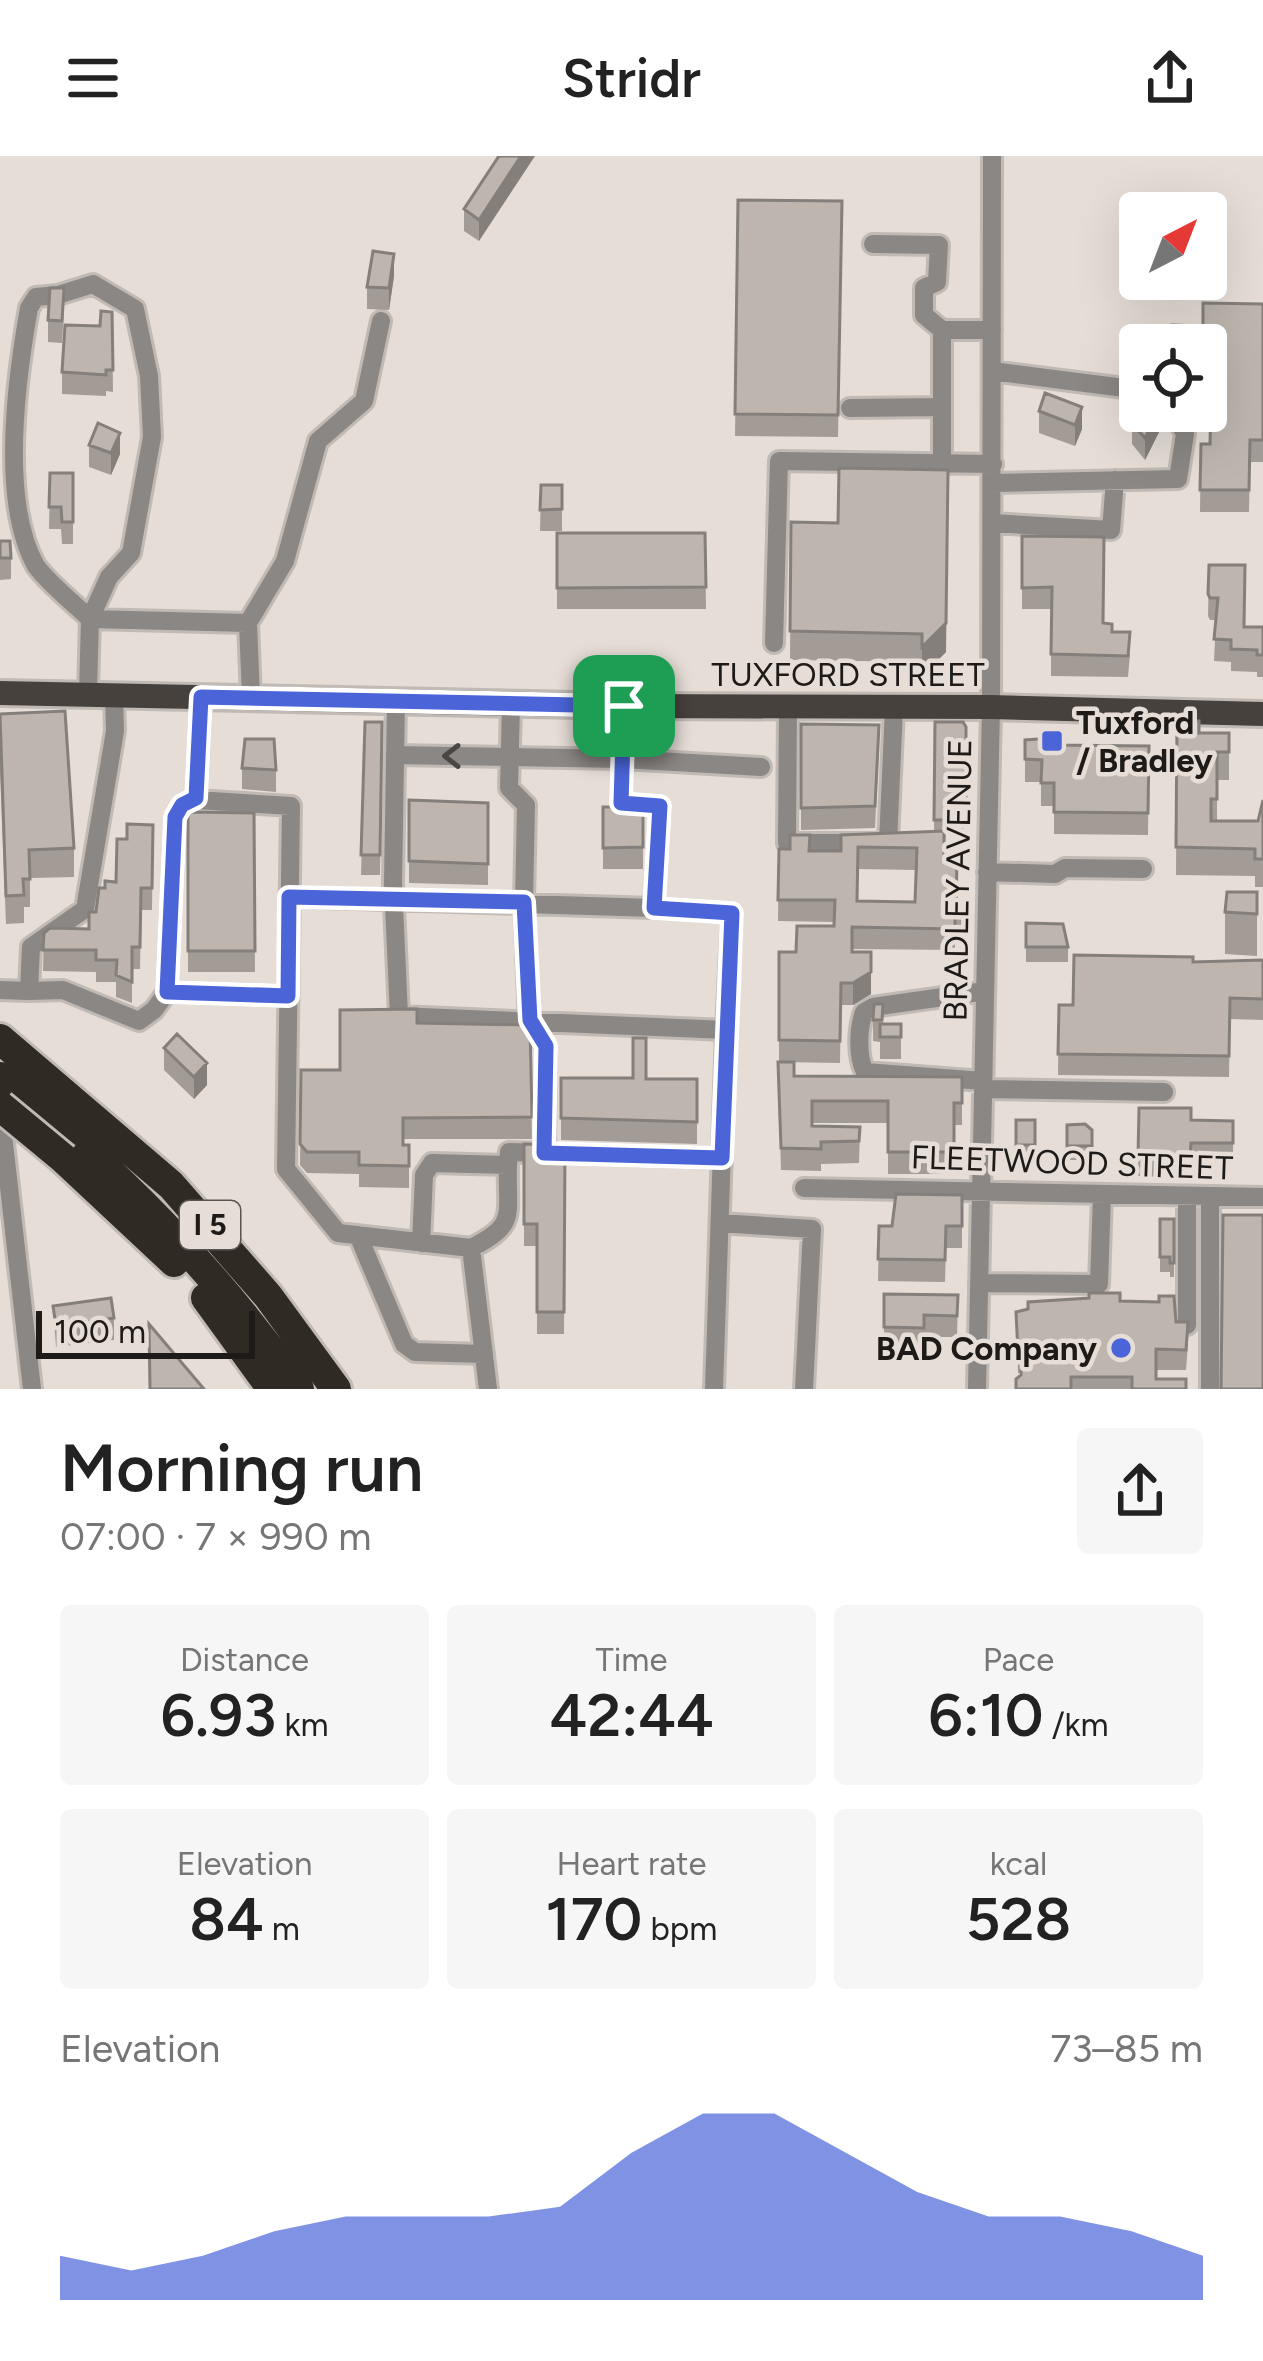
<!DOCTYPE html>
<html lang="en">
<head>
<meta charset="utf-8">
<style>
  :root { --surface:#fff; --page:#f6f6f6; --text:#222; --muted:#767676; --accent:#4b65d9 }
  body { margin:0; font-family:Figtree,sans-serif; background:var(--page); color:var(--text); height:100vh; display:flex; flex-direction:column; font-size:45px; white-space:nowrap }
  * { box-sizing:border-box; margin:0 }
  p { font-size:39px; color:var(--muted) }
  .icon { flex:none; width:66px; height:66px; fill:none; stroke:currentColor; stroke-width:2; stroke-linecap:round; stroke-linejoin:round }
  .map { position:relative; height:1233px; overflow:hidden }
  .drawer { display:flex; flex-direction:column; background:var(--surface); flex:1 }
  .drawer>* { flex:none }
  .needle { width:78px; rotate:42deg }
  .controls { position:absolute; left:1119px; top:36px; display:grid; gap:24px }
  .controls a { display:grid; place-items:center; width:108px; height:108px; border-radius:12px; background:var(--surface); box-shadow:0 12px 48px #0002; font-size:60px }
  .scale { position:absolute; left:36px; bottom:30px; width:219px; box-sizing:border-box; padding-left:12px; border:6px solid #1d1a18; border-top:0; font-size:33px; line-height:42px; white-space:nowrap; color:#1d1a18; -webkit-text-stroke:9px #e5ddd6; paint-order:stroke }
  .pin { position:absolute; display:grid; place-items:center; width:102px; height:102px; color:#fff; margin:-51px; border-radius:24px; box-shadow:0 6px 18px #0006 }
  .round { display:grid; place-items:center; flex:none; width:126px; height:126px; border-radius:12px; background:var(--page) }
  .headline { display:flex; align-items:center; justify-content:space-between; height:204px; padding:0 60px }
  h1 { font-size:66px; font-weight:600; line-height:90px }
  .figures { display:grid; grid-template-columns:repeat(3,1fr); gap:18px; height:204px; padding:12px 60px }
  .figures div { display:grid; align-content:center; border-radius:12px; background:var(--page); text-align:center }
  .figures b { font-size:60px; font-weight:600 }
  .figures small { font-size:33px; font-weight:400 }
  .figures p { font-size:33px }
  .chart { height:336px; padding:24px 60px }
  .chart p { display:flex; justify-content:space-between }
  .chart svg { width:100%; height:216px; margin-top:12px; fill:var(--accent); opacity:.7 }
  header { display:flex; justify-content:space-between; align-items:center; height:156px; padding:0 60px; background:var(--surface); font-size:54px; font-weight:600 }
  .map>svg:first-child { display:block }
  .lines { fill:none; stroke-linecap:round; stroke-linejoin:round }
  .minor-casing { stroke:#c1bab4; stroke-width:24 }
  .major-casing { stroke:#c1bab4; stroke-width:30 }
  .highway-casing { stroke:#c1bab4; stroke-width:36 }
  .minor { stroke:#8b8785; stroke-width:18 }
  .major { stroke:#47413d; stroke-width:24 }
  .highway { stroke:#302a25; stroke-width:30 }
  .highway-bridge-casing { stroke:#c1bab4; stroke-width:36; stroke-linecap:butt }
  .highway-bridge { stroke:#302a25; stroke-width:30 }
  .wall { fill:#a39c96; fill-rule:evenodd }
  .shaded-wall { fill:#847f7a }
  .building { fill:#bdb5ae; stroke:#847f7a; stroke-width:3; fill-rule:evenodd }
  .oneway { stroke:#494644 }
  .route-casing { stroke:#fff; stroke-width:24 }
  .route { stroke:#4b65d9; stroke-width:15 }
  .poi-dot { fill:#4b65d9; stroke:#e5ddd6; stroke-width:4.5 }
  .labels { text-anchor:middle; stroke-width:9; stroke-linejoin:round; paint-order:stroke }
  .shield { fill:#e5ddd6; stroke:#595451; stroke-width:3 }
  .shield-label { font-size:30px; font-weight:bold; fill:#1d1a18 }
  .street-label { font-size:33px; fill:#1d1a18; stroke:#e5ddd6 }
  .poi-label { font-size:33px; font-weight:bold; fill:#1d1a18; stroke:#e5ddd6; text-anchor:start }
</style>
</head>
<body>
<header><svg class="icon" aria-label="menu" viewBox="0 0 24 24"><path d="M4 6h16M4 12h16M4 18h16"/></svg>Stridr<svg class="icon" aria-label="share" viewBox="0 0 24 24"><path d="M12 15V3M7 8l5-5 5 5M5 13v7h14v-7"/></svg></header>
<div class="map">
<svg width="1263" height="1233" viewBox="0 0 1263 1233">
  <rect width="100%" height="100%" fill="#e5ddd6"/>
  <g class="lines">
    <!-- minor casing -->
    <g class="minor-casing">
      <path id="minor" d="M873,88L939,89L937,126L924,132V159L942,174V308
        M93,128L135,153L149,220L152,281L131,397L109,421L90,463C73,446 51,430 36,410C0,346 16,225 29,152L36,141L58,139Z
        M942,174H992
        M992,215L1140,234
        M850,252L942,251
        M992,327L1178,323L1185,278L1174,255
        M992,367L1111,374L1115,324
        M248,467L285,405L318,285L364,245L381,165
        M774,487L779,305L993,308
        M88,537L90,463L248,467L251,541
        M201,541L196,644L291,650L286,1013L338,1077L471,1092L488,1233
        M396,545L393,727L399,860L726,874L714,1233
        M511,548L509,632L526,649L524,746L529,864L546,891L545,997
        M788,551L787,687H888L894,552
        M395,599L623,603L761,611
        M196,642L182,649L175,661L167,836L288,840
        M987,716L1055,718L1065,712L1143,713
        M289,741L654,752L660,650L621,647L624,550
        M654,752L732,757L726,874
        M0,834L29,835L31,791L85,753L115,575L114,537
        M29,835L63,834L139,865L154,854L167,836
        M983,925L865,916C857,900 858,873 864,856L873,851L985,835
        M983,933L1164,936
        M0,952L32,1233
        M804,1032L1263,1041
        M1210,1041V1233
        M720,1067L812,1073L804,1233
        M358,1079L404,1188L415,1196L484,1198
        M421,1087L424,1019L432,1007L508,1009L509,996L722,1002
        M471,1092C519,1068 506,1059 508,1009
        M979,1127L1099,1128L1102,1038
        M1187,1169V1040
        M977,1233L991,551L992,0"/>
    </g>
    <!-- major casing -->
    <g class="major-casing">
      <path id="major" d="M0,537L624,550L991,551L1263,558"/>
    </g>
    <!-- highway casing -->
    <g class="highway-casing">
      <path id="highway" d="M0,883L171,1029L268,1140L336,1233
        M0,921C117,1015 212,1110 299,1233
        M64,1003L174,1106
        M206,1142L272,1233"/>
    </g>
    <!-- minor -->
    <use href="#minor" class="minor"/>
    <!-- major -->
    <use href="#major" class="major"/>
    <!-- highway -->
    <use href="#highway" class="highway"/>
    <!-- highway-bridge casing -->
    <g class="highway-bridge-casing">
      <path id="highway-bridge" d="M0,950L64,1003"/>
    </g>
    <!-- highway-bridge -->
    <use href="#highway-bridge" class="highway-bridge"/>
  </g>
  <!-- wall -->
  <path class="wall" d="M499,0L479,85L464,75V53Z
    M738,44L842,45L838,281L735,280Z
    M394,120L389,154L367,153V131Z
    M1263,148V306H1250L1249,356H1200L1201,288H1210L1211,259H1202V255H1206V189L1203,170Z
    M64,154L62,187L48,186V164Z
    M112,156L113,236L106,235V240L62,238V216Z
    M1045,237L1082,273L1075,290L1039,277V255Z
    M1164,255V266L1145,304L1132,288V267Z
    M89,289L120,298L111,319L89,311Z
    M50,317H73V388H62L61,373H49Z
    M541,329H562V375H540Z
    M791,366L838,367L946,496L922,520V506L790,504Z
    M557,377H705L706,453H557Z
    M1022,380L1112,476L1130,498L1128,521L1051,520V453H1022Z
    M0,385L11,402V423L0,424Z
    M1209,409L1244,471H1263V521H1257V516L1231,515V506L1214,505L1216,464H1210L1208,460Z
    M0,558L74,692V721L30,722V751H24V767L6,768L0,615Z
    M1177,565L1199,577H1229V624H1217V665H1258L1263,644V731H1255V720L1176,719Z
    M365,566H382L380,719H361Z
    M935,566H963L966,667L963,673L946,672L944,705L956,747H965V781H955V794L852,793L871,838L853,849H841L840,907L779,906V796H796L834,770V766L778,765L779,693L841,695L934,676ZM858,713L916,714L915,746L857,745Z
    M801,568L879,590L875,672L801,674Z
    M1025,584L1052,589L1149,590L1148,679L1054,678V650H1041V626H1025Z
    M242,612L276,614V636L242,633Z
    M643,641V713H603V651H620Z
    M409,644L488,647V729L409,727Z
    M188,656L254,657L255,816H188Z
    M153,669L152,754H141L140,813H132V847L116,841V826H96V816L43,815L44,777L89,773L105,732L116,726L127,683Z
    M1257,736V800L1225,798V756Z
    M1026,767L1068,791V806H1026Z
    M1263,804V869V864L1230,863L1229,921L1058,919L1059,849H1073L1193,806Z
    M883,848V868H901V903H880V886L873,885V864Z
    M417,867L530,869L532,983H403V989H409V1032L359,1031V1018L307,1017L300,1009L301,914H340Z
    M164,892L207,929L194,943L164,914Z
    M778,906L794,920L962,921V969H954V1009L945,1018H888V967H812V970L860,971L859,1007L821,1008V1015L781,1014Z
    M561,922L697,923V988L561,984Z
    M1139,952L1191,964L1233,965V1007H1191L1190,1022L1138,1020Z
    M1016,964H1035V1004H1016Z
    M1067,969L1092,974V1004H1067Z
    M524,988L565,989L564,1178H537V1090H524Z
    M962,1039V1092H946L945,1126L878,1125L879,1070H892Z
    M1160,1063H1174V1121H1170V1116H1160Z
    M884,1138L958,1139L957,1181H924V1194L884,1193Z
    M1120,1145L1176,1166L1188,1187L1186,1214H1156V1223L1186,1233H1016L1022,1217H1018L1016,1156Z
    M53,1150L114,1162V1184L56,1191Z"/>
  <!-- shaded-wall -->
  <path class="shaded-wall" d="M521,0H535L479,85V64Z
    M394,98V120L389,154V132Z
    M1082,251V273L1075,290V269Z
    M1159,255H1164V266L1145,304V282Z
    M120,277V298L111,319V297Z
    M948,342L946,496L922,520V491Z
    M966,593V667L963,673V651Z
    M871,816V838L853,849V827Z
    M207,907V929L194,943V921Z
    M954,969V1009L945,1018V996Z"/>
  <!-- building -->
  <path class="building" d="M499,0H521L479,64L464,53Z
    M738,44L842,45L838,259L735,258Z
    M373,95L394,98L389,132L367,131Z
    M50,132H64L62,165L48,164Z
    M1203,147L1263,148V284H1250L1249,334H1200L1201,288H1210L1211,237H1206V189H1172V169L1203,170Z
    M101,155L112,156L113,214H106V219L62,216L65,169L100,170Z
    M1045,237L1082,251L1075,269L1039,255Z
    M1140,255H1159L1145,282L1132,267L1138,263Z
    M98,267L120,277L111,297L89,289Z
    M839,312L948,314L946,467L922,491V478L790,475L791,366L838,367Z
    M50,317H73V366H62L61,351H49Z
    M541,329H562V353L540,354Z
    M557,377H705L706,431L557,432Z
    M1022,380L1104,381L1103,467L1112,468V476H1130L1128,500L1051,498L1052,431L1022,432Z
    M0,385H10L11,402H0Z
    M1209,409H1245L1244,471H1263V499H1257V494L1231,493V484L1214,483L1218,442H1210L1208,438Z
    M65,555L74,692L29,694L30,723H23L24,739L6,740L0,558Z
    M1177,565H1199V577H1229V596H1217V643H1211V665H1258L1263,644V703H1255V693L1176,691Z
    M365,566H382L380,699H361Z
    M935,566H963L966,571V645L963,651H946V664H934Z
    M801,568L879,569L875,650L801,652Z
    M1052,582V589L1149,590L1148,657L1054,656V627H1041L1042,604L1025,603V584Z
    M245,583H274L276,614L242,612Z
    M620,639L643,641V691L603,692V651H620Z
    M409,644L488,647V708L409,705Z
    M188,656L254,657L255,795H188Z
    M127,668L153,669L152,732H141L140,791H132V826L116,819L117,804H96V794H43L44,777L50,772L89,773V756H96L99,732H105V725L116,726L117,683H127Z
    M944,675V705L957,706L956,747H965V760H955V773L852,771V796H871V816L853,827H841L840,885L779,884V796H796L797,770H834L835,744H778L779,693H790V679H810L809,695H841V679ZM858,691L917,692L915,746L857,745Z
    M1227,736H1257V758L1225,756Z
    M1026,767L1063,768L1068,791H1026Z
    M1074,799L1193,801V806L1263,804V843L1230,842L1229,900L1058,898L1059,849H1073Z
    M874,848H883L882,864H873Z
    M417,853V867L530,869L532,961L403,962V989H409V1010L359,1009V996H307L300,988L301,914H340V854Z
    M880,868H901V881H880Z
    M177,878L207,907L194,921L164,892Z
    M633,882H646V923H697V966L561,962V922H633Z
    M778,906H794V920L962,921V947H954V987L945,996H888V945H812V970L860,971L859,985L821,986V993L781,992Z
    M1139,952H1191V964L1233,965V987H1191L1190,1002L1138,1000Z
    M1016,964H1035V989H1016Z
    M1085,968L1092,974V990H1067V969Z
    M524,988L565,989L564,1156H537V1068H524Z
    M896,1038L962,1039V1070H946L945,1104L878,1103L879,1070H892Z
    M1223,1059H1263V1233H1221Z
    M1160,1063H1174V1107H1170V1101H1160Z
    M1089,1137H1120V1145L1159,1146V1140H1174L1176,1166H1188L1186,1194L1156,1193V1223H1186V1233H1132V1221H1071V1233H1016V1223L1021,1219L1022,1197H1018L1016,1156L1028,1153V1146L1089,1142Z
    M884,1138L958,1139L957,1160L924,1159V1172L884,1171Z
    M111,1142L114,1162L56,1170L53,1150Z
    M149,1168L204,1233H150Z"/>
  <!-- one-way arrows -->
  <defs><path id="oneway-chevron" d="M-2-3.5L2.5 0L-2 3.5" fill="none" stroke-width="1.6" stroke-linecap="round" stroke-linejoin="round" transform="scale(3)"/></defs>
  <use class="oneway" href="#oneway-chevron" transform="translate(452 600) rotate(-180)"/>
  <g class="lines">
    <!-- route casing -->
    <g class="route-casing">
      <path id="route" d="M201,541L624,550L621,647L660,650L654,752L732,757L722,1002L544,997L546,890L530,864L524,746L289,741L288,840L167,836L175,661L182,649L196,642Z"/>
    </g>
    <!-- route -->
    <use href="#route" class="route"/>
  </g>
  <!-- markers -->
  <g class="poi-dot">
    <rect x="1040" y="573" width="24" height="24" rx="6"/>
    <circle cx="1121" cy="1192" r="12"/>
  </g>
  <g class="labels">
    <!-- shield labels -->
    <rect class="shield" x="180" y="1045" width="60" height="48" rx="9"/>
    <g class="shield-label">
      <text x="210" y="1079">I 5</text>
    </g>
    <!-- street labels -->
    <g class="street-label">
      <text x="848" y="530">TUXFORD STREET</text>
      <text transform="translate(957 724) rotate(-89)" y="12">BRADLEY AVENUE</text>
      <text transform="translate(1072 1006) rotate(2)" y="12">FLEETWOOD STREET</text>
    </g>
    <!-- poi labels -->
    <g class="poi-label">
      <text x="1076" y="578">Tuxford<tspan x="1076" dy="38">/ Bradley</tspan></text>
      <text x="1097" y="1204" text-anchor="end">BAD Company</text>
    </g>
  </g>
</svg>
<div class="controls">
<a><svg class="needle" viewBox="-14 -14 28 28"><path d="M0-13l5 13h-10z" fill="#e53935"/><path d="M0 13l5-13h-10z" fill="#767676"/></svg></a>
<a><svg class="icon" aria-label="locate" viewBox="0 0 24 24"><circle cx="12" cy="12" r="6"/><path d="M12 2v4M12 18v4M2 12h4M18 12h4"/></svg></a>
</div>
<div class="scale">100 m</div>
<div class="pin" style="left:624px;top:550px;background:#1e9e55"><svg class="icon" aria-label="arrive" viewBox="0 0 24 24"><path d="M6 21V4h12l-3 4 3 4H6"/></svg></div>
</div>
<section class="drawer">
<div class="headline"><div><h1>Morning run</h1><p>07:00 · 7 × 990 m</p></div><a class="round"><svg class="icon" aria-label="share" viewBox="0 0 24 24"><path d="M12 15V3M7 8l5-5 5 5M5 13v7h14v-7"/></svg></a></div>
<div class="figures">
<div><p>Distance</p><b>6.93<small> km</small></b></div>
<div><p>Time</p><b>42:44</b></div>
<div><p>Pace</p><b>6:10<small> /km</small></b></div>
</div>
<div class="figures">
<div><p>Elevation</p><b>84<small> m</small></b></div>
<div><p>Heart rate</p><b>170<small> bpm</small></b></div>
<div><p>kcal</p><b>528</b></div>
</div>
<div class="chart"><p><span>Elevation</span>73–85 m</p>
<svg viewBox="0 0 160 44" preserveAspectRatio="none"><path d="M0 44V35L10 38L20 35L30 30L40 27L50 27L60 27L70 25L80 14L90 6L100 6L110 14L120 22L130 27L140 27L150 30L160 35V44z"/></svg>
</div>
</section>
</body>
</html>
